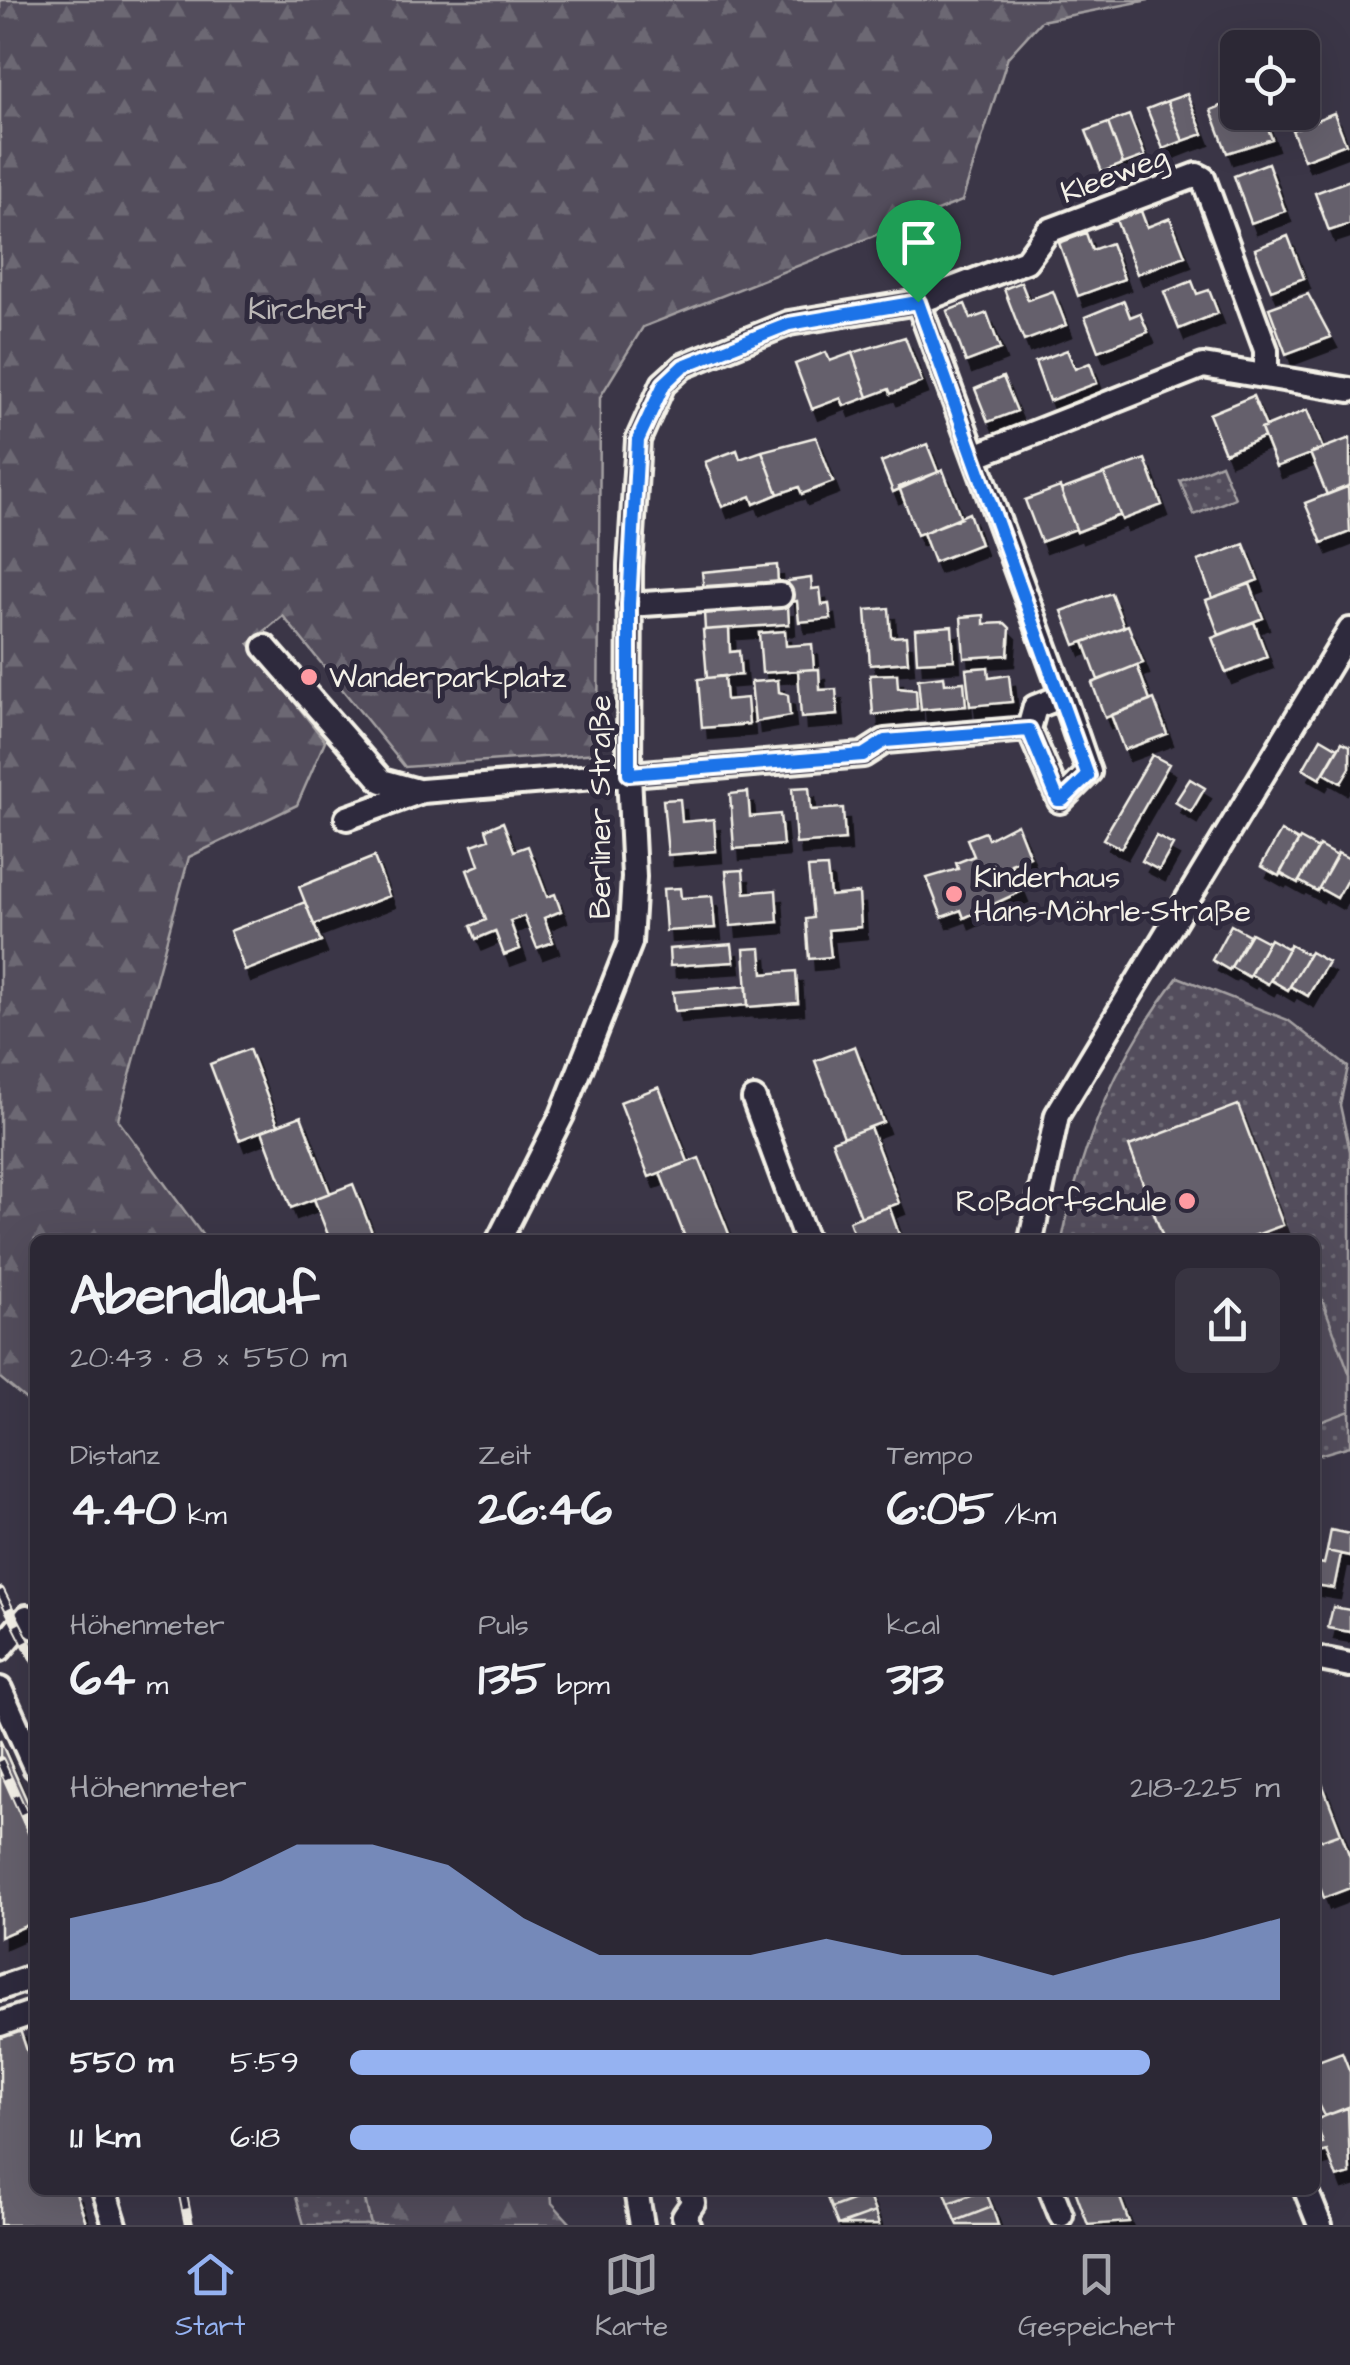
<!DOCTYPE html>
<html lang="de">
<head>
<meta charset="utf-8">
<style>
  :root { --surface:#2c2835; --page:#383441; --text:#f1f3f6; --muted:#a6a6ad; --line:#484450; --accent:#95b2f1 }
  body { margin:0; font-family:"Architects Daughter",sans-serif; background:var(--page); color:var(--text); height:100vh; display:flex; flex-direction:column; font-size:38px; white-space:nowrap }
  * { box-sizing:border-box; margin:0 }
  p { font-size:32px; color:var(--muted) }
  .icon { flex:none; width:55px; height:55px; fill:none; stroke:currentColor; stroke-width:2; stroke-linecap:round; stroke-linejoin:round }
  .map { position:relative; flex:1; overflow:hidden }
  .drawer { position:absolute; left:30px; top:1235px; width:1290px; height:960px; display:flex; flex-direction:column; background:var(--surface); border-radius:15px; box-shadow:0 10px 40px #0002,0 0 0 2px var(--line) }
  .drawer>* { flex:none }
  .controls { position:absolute; left:1220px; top:30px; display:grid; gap:20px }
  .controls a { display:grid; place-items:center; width:100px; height:100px; border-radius:15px; background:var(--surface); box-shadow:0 10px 40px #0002,0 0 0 2px var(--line); font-size:50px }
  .pin { position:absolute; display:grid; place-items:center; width:85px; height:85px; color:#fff; margin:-102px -42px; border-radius:50% 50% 50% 0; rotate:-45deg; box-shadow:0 0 10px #0007 }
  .pin .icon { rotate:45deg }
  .round { display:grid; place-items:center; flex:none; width:105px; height:105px; border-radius:15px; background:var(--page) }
  .headline { display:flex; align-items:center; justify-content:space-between; height:170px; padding:0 40px }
  h1 { font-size:55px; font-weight:700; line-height:75px }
  .figures { display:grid; grid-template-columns:repeat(3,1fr); gap:15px; height:170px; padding:10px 40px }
  .figures div { display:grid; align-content:center }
  .figures b { font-size:50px; font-weight:700 }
  .figures small { font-size:28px; font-weight:400 }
  .figures p { font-size:28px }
  .chart { height:280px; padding:20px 40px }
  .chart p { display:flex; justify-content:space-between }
  .chart svg { width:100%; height:180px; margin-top:10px; fill:var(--accent); opacity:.7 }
  ul { padding:0 40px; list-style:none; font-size:32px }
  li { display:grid; grid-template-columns:160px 120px 1fr; align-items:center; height:75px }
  li i { height:25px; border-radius:12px; background:var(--accent) }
  .tab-bar { display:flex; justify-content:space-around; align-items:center; height:140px; border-top:2px solid var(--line); background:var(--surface); font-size:28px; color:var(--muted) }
  .tab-bar a { display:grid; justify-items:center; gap:5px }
  .tab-bar .on { color:var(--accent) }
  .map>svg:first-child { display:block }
  .grass { fill:url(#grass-dots); stroke:#a4a0a2; stroke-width:2.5 }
  .forest { fill:url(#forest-firs); stroke:#a4a0a2; stroke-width:2.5 }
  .garden { fill:#534e5c; stroke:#a4a0a2; stroke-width:2.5 }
  .building { fill:#65616c; stroke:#f4f1e8; stroke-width:2.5; filter:url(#shadow) }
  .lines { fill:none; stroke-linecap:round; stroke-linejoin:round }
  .minor-casing { stroke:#f4f1e8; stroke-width:30 }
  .minor { stroke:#2f2a3d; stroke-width:22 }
  .rail-casing { stroke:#f4f1e8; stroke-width:10 }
  .rail { stroke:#2f2a3d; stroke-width:6; stroke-dasharray:19; stroke-linecap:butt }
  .route-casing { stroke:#fff; stroke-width:20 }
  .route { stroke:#1a73e8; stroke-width:12 }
  .poi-dot { fill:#ff9aa2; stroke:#2f2a3d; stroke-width:4 }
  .labels { text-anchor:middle; stroke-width:10; stroke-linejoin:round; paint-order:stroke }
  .street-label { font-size:30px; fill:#f4f1e8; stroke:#2f2a3d }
  .park-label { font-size:30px; fill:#bcb8b7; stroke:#2f2a3d }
  .poi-label { font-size:30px; fill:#f4f1e8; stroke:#2f2a3d; text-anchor:start }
</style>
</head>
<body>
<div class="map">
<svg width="1350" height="2225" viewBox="0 0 1350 2225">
  <defs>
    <pattern id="grass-dots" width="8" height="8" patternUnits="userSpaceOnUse" patternTransform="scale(2.5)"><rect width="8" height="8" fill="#534e5c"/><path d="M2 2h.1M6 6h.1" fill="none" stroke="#6c6873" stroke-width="1.8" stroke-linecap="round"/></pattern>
    <pattern id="forest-firs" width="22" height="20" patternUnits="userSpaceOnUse" patternTransform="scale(2.5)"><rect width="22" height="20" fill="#534e5c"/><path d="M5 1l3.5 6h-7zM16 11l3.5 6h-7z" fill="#6c6873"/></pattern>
    <filter id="shadow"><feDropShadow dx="6" dy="11" stdDeviation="0" flood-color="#0009"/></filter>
  </defs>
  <rect width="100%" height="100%" fill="#3b3647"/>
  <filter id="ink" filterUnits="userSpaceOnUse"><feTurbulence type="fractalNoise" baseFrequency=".01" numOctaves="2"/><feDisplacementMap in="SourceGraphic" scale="20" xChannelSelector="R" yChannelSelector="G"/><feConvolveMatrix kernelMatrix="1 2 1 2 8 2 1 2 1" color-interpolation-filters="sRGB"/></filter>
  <g filter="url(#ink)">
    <!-- grass -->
    <path class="grass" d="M1221,464L1235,498L1194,515L1180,481Z
      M1178,977L1288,1020L1348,1067L1340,1105L1350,1151V1446L1315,1456V1240H1062C1082,1142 1117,1057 1178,977Z
      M294,2190H363L371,2225H304Z"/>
    <!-- forest -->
    <path class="forest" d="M0,0H1149L1041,21L1008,57L962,201L643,327L600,397L598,753L405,767L283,616L249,644L325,741L297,805L189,857L118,1120L206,1240H35V1407L0,1378Z
      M363,2190H551L552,2203L572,2225H371Z"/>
    <!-- garden -->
    <path class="garden" d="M1315,1281L1350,1375V1411L1315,1424Z"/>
    <!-- building -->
    <path class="building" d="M1187,94L1203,134L1183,141L1167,101Z
      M1167,101L1183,141L1163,149L1147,109Z
      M1231,102L1238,112H1262L1272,139L1227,153L1211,110Z
      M1334,113L1346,144L1304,160L1292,130Z
      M1129,115L1145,156L1123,164L1108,123Z
      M1108,123L1123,164L1102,172L1086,131Z
      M1268,163L1285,211L1251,223L1234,176Z
      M1350,180V224L1329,231L1315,193Z
      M1141,211L1147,227L1170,218L1185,256L1137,274L1116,220Z
      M1086,233L1092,250L1111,243L1124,279L1078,296L1059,243Z
      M1288,236L1304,278L1271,290L1255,249Z
      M1192,281L1197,294L1209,290L1218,313L1179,329L1164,292Z
      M1021,282L1028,300L1053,291L1066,325L1024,341L1004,289Z
      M1308,294L1331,337L1286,354L1269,308Z
      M1124,301L1130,317L1140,313L1148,332L1098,351L1085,317Z
      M965,304L971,319L987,313L1000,349L966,362L947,311Z
      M905,337L922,382L891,394L889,389L868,397L852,353Z
      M1067,350L1075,369L1090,363L1097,383L1049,401L1035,362Z
      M826,352L830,361L852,353L868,397L844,406L841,398L812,409L795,364Z
      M1003,377L1017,411L988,422L975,389Z
      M1253,396L1266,427L1261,429L1264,437L1225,453L1209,414Z
      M1307,410L1323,449L1276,467L1261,429Z
      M816,437L833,482L802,494L799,487L778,494L762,451Z
      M1350,438V486L1327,495L1310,453Z
      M927,444L938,472L893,492L881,462Z
      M737,450L740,459L762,451L778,494L754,504L751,496L722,507L705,462Z
      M1145,459L1162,505L1122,520L1104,474Z
      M943,470L961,518L917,535L899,487Z
      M1104,474L1120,515L1077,532L1061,490Z
      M1348,486L1350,532L1322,543L1305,503Z
      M1060,487L1076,529L1041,542L1025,500Z
      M969,513L980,544L934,562L923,533Z
      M1244,544L1258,580L1212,598L1198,561Z
      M777,565L778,583L704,591L702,572Z
      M811,578L812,589L820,588L822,605L829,604L831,619L799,622L797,601L790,602L788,581Z
      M1250,584L1263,618L1219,635L1206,600Z
      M1111,593L1124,627L1075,645L1062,611Z
      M788,605L789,624L705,630L704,612Z
      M889,608L891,637L906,636L908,662L870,665L866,610Z
      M984,615V624L1005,623L1010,628L1008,655L964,658L961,617Z
      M1254,622L1267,657L1226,673L1212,638Z
      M1128,625L1143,663L1098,680L1084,642Z
      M952,626L954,660L917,662L915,629Z
      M729,628L730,652L739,651L741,675L707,678L703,630Z
      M785,631L786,646L812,644L814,669L762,673L759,633Z
      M1137,665L1150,701L1105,718L1092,683Z
      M988,667L989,678L1009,675L1012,702L970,706L966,669Z
      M819,669L820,690L836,689L838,715L801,718L798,670Z
      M897,674L898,688L916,690L917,709L873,715L870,675Z
      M724,676L726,700L747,698L749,724L702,728L698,679Z
      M944,676L945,684L964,682L966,706L921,710L918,679Z
      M778,680L779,692L788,695L790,716L755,722L751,682Z
      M1154,699L1167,734L1124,750L1111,715Z
      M1321,738L1338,748L1320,779L1303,769Z
      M1342,742L1350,746V768L1341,783L1324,773Z
      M1152,755L1169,764L1121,848L1103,839Z
      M1190,779L1205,788L1191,812L1175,802Z
      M809,787L811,810L843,808L845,840L796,844L792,788Z
      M748,792L750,817L780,814L783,845L734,849L730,794Z
      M680,799L682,822L714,819L716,851L668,855L663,800Z
      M503,822L514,851L528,846L547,897L555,894L561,911L544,918L553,942L537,948L524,916L510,921L520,949L504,955L495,931L476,939L471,926L486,920L467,870L479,865L472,845L489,839L486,829Z
      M1017,824L1030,857L1011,864L1022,891L964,918L961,910L942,917L927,878L958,869L956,863L974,856L967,839L985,832L988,839Z
      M1281,831L1298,841L1279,876L1261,866Z
      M1156,836L1173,845L1159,870L1142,861Z
      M1300,839L1318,849L1298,883L1280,873Z
      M1319,846L1337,856L1317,891L1299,881Z
      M1338,853L1350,859V874L1337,898L1319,888Z
      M374,857L389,896L314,925L299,887Z
      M827,867L830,896L859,893L861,927L828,930L831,957L809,959L806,919L813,918L808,868Z
      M743,870L745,893L776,890L778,922L731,926L726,871Z
      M680,888L681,898L712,896L715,928L666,931L663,889Z
      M305,902L321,942L245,971L230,931Z
      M1231,925L1249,935L1229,970L1212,960Z
      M1251,933L1268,942L1249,977L1231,967Z
      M1270,939L1288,949L1268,984L1250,974Z
      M732,944L734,962L670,966L669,949Z
      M1290,945L1308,955L1288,990L1271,980Z
      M761,948L763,974L796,971L798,1003L748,1007L744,949Z
      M1310,952L1328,962L1308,996L1290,986Z
      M747,986L748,1005L675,1011L673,992Z
      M855,1046L883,1122L844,1137L815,1061Z
      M249,1049L278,1125L239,1140L210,1064Z
      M659,1087L688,1162L649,1177L620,1102Z
      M1238,1105L1283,1225L1243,1240H1164L1129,1146Z
      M301,1116L330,1193L291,1208L262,1131Z
      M870,1127L899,1203L861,1217L832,1141Z
      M699,1158L729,1234L714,1240H686L660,1173Z
      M353,1184L375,1240H330L314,1199Z
      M889,1206L901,1240H856L849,1221Z
      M1331,1530L1350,1534V1556L1327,1551Z
      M1327,1551L1341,1554L1334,1588L1315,1585V1562L1324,1564Z
      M1333,1607L1350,1610V1632L1328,1628Z
      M0,1740L35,1819V1922L0,1937Z
      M1321,1781L1341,1833L1315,1842V1784Z
      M1341,1833L1350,1857V1888L1324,1898L1315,1874V1842Z
      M19,2027L35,2074V2190H75L87,2225H0V2034Z
      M1342,2052L1350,2072V2107L1325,2116L1315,2096V2062Z
      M1348,2107L1350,2174L1337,2178L1327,2151L1318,2154L1315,2146L1323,2143L1315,2120Z
      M824,2190H866L868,2194L831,2208Z
      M944,2190H985L949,2203Z
      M985,2190L992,2207L956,2221L949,2203Z
      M1075,2190H1117L1129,2222L1088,2225Z
      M868,2194L875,2212L838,2225L831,2208Z
      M992,2207L998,2225H958L956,2221Z
      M875,2212L879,2225H840Z"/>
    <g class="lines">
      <!-- minor casing -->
      <g class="minor-casing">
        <path id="minor" d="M918,302L1063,696
          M975,456L1203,366L1350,390
          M629,605L780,595
          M265,647L382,781L418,791
          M1063,696L1089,772L1060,801L1029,729L1035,707Z
          M347,818L422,791L863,755L885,741L1029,729
          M754,1099L806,1240
          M499,1240L562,1115L630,943L634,877L629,774L630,566L638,440L663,384L683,366L789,323L918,302L1026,261L1048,231L1197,175L1203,178L1266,350V376
          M1031,1240L1057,1115L1350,630
          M0,1649L27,1617L35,1627
          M1315,1658L1350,1665
          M0,1689L35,1767
          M0,1988L35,1976
          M0,2024L35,2012
          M104,2190L115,2225
          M636,2190L642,2225
          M1051,2190L1061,2215
          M1306,2190L1320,2225
          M688,2225L684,2216L693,2203L690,2190"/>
      </g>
      <!-- minor -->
      <use href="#minor" class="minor"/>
      <!-- rail casing -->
      <g class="rail-casing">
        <path id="rail" d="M0,1591L35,1660
          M0,1761L35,1839
          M182,2190L189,2225"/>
      </g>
      <!-- rail -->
      <use href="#rail" class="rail"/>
    </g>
  </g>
  <g class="lines" filter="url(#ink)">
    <!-- route casing -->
    <g class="route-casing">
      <path id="route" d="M918,302L1088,776L1063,800H1058L1029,730L885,741L863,755L629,774V604L638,440L664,384L683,366L789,324Z"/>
    </g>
    <!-- route -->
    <use href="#route" class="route"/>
  </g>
  <!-- markers -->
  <g class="poi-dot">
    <circle cx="309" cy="677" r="10"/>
    <circle cx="954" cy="894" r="10"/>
    <circle cx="1187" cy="1201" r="10"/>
  </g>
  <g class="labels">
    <!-- street labels -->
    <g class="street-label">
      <text transform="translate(1114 174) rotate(-21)" y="10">Kleeweg</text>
      <text transform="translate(600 807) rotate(-90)" y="10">Berliner Straße</text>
    </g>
    <!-- park labels -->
    <g class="park-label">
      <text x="307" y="319">Kirchert</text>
    </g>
    <!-- poi labels -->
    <g class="poi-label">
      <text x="329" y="687">Wanderparkplatz</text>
      <text x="974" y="887">Kinderhaus<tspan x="974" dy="34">Hans-Möhrle-Straße</tspan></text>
      <text x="1167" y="1211" text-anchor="end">Roßdorfschule</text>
    </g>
  </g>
</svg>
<div class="controls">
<a><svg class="icon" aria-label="locate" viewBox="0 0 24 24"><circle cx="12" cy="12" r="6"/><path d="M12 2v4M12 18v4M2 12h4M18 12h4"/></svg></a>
</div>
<div class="pin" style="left:918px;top:302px;background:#1e9e55"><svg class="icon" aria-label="arrive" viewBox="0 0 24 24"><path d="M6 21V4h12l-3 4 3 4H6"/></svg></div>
<section class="drawer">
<div class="headline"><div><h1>Abendlauf</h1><p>20:43 · 8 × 550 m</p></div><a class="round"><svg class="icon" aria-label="share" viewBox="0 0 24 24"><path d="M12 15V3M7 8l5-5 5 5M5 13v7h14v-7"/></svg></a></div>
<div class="figures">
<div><p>Distanz</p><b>4.40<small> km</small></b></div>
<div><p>Zeit</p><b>26:46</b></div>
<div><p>Tempo</p><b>6:05<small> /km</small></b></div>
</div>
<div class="figures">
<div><p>Höhenmeter</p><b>64<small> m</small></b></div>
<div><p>Puls</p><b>135<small> bpm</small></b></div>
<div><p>kcal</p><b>313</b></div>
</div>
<div class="chart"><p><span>Höhenmeter</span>218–225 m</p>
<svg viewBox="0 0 160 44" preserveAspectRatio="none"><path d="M0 44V24L10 20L20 15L30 6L40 6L50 11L60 24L70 33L80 33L90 33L100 29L110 33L120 33L130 38L140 33L150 29L160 24V44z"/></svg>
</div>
<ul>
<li><b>550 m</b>5:59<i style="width:86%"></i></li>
<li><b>1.1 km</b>6:18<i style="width:69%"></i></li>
</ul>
</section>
</div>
<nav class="tab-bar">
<a class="on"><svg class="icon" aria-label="home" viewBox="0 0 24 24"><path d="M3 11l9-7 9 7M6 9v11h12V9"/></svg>Start</a>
<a><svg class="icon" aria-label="map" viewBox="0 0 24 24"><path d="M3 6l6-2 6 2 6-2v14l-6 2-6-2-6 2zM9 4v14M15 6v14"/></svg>Karte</a>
<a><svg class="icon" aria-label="saved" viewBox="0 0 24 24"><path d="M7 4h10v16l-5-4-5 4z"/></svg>Gespeichert</a>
</nav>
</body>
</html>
